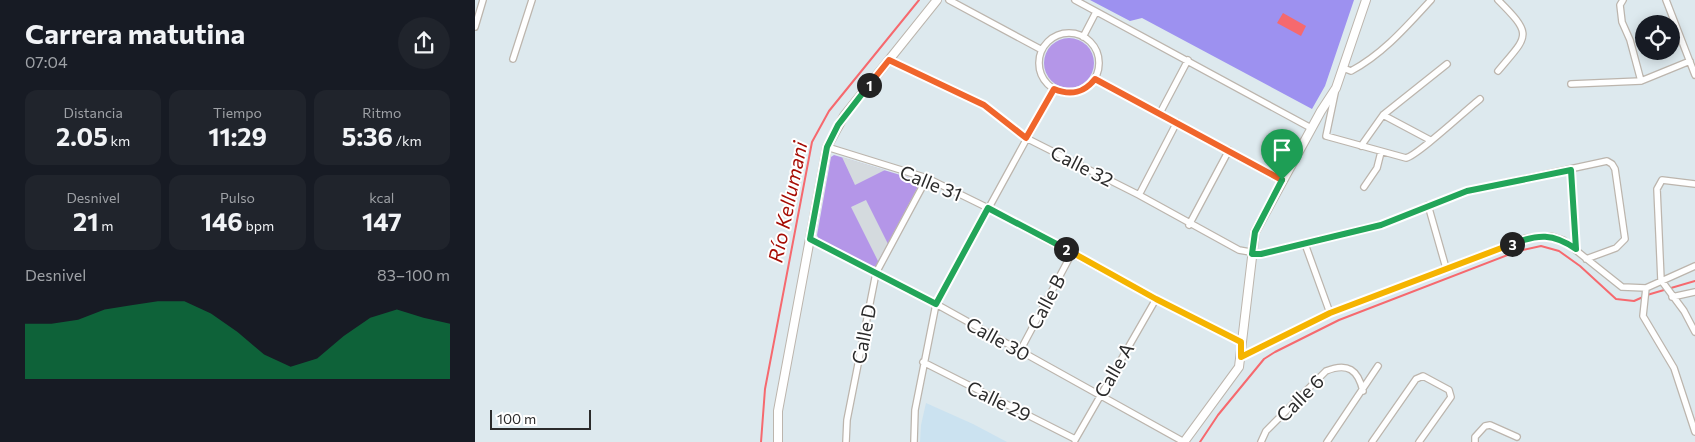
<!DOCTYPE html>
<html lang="es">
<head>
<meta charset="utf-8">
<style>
  :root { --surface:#171b24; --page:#20242c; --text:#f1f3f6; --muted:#9ea1a6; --accent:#0b8043 }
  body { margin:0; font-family:Commissioner,sans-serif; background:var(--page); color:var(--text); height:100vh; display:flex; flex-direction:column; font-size:19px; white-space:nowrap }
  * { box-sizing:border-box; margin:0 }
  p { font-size:16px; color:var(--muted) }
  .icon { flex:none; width:28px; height:28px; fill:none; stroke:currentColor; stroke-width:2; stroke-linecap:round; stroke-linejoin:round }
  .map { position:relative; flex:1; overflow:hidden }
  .side { display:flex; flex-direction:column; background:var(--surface); width:475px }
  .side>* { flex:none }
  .tools { position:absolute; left:1160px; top:15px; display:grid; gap:10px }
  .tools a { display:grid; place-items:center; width:45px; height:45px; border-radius:50%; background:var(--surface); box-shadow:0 2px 12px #0003; font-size:25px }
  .scale { position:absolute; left:15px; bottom:12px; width:101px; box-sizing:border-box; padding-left:5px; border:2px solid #2b2b2b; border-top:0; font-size:14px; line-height:18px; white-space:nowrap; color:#2b2b2b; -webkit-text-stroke:4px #fff; paint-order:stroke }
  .pin { position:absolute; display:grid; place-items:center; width:42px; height:42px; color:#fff; margin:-51px -21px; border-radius:50% 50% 50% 0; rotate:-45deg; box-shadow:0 0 5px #0007 }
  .pin .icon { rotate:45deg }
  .km { position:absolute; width:25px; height:25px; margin:-12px; border-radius:50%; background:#222; color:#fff; font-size:14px; line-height:25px; text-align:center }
  .round { display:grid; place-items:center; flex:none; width:52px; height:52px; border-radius:26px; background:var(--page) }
  .summary { display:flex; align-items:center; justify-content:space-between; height:85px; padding:0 25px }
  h1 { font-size:28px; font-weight:700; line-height:38px }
  .figures { display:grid; grid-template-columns:repeat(3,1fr); gap:8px; height:85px; padding:5px 25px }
  .figures div { display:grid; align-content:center; border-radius:12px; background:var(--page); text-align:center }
  .figures b { font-size:25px; font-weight:700 }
  .figures small { font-size:14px; font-weight:400 }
  .figures p { font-size:14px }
  .chart { height:140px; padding:10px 25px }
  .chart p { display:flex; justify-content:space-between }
  .chart svg { width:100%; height:90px; margin-top:5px; fill:var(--accent); opacity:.7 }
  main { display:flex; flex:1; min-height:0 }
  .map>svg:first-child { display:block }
  .education { fill:#cbe2f0 }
  .green { fill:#b496e8 }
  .pitch { fill:#9d91f0 }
  .plaza { fill:#d4dade }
  .water { fill:#f6696e }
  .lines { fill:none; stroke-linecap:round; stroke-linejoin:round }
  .stream { stroke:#f6696e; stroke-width:2 }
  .street-casing { stroke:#bcb5ad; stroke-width:8 }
  .secondary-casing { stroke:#bcb5ad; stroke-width:10 }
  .street { stroke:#fff; stroke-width:5.5 }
  .secondary { stroke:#fff; stroke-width:8 }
  .split-1-casing { stroke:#fff; stroke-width:10 }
  .split-2-casing { stroke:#fff; stroke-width:10 }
  .split-3-casing { stroke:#fff; stroke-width:10 }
  .split-4-casing { stroke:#fff; stroke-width:10 }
  .split-1 { stroke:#f0652b; stroke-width:6 }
  .split-2 { stroke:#22a559; stroke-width:6 }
  .split-3 { stroke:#f5b400; stroke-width:6 }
  .split-4 { stroke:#22a559; stroke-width:6 }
  .labels { text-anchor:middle; stroke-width:4; stroke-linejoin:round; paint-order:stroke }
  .street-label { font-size:19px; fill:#2b2b2b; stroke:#fff }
  .water-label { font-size:20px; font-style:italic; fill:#a60d05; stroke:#fff }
</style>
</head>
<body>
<main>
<section class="side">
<div class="summary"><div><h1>Carrera matutina</h1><p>07:04</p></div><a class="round"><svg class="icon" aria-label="share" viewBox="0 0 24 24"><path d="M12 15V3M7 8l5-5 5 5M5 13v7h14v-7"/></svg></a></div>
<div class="figures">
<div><p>Distancia</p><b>2.05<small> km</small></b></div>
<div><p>Tiempo</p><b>11:29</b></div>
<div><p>Ritmo</p><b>5:36<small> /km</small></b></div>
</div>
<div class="figures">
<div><p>Desnivel</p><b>21<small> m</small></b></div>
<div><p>Pulso</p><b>146<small> bpm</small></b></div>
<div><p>kcal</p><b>147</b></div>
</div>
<div class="chart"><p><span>Desnivel</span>83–100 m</p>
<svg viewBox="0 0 160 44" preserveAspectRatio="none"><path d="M0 44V17L10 17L20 15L30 10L40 8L50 6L60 6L70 12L80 21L90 32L100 38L110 34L120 23L130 14L140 10L150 14L160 17V44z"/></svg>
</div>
</section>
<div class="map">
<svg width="1220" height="442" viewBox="0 0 1220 442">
  <rect width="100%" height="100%" fill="#dde9ee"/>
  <!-- education -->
  <path class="education" d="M451,403L498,424L532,442H445L446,425Z"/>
  <!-- green -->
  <path class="green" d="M569 63a25 25 0 1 1 50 0a25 25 0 1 1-50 0Z
    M359,155L442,180L445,183L401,266L398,267L343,238L342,235L356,157Z"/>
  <!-- pitch -->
  <path class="pitch" d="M615,0H879L850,86L837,109L667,18L655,21Z"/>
  <!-- plaza -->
  <path class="plaza" d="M367,157L403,168L410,170L380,185Z
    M391,200L413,244L403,261L376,207Z"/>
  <!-- water -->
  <path class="water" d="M808,13L831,26L826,36L802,23Z"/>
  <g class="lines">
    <!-- stream -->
    <path class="stream" d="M1172,295L1220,281
      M286,442L290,389L337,142L354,111L444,0
      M725,442L743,415L789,359L800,352L864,320L1043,251L1066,246L1084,251L1105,266L1141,299L1159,301L1168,297"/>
    <!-- street casing -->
    <g class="street-casing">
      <path id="street" d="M474,0L567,50
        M600,0L836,128
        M1023,0C1059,36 1053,35 1023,71
        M1148,0L1145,5L1147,22L1155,40L1166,81
        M1191,0L1220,75
        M0,27L8,0
        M564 63a30 30 0 1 1 60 0a30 30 0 1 1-60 0Z
        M608,37L621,12
        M38,59L57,0
        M414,60L509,105L551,138L664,195L764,250L786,254L907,225L992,191L1132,161L1137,164L1140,169L1150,239L1141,248L1111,259
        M868,68L876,71C908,54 932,26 956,0
        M620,79L807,181
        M1096,84L1166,81L1215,61
        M860,93L851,136L931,158C943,155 991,110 1005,99
        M685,113L713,60
        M908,115L955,140
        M886,146L908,115L972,64
        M352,147L452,178L513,208L681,299L766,342
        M1096,170L1101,249
        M1220,184L1187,180L1182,189L1186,280L1209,311L1220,332
        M889,187L902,168L906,152
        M664,195L702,122
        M953,205L971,268
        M714,225L754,150
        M335,239L461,304L709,442
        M830,244L855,313
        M1171,288L1168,316L1199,368L1220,432
        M1197,297L1220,292
        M545,351L597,253
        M766,357L855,313L1051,238L1076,236L1088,240L1147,287L1171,288L1220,266
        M448,362L600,439
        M600,440L681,299
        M371,442L372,420L401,273L452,178
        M439,442L440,410L461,304L579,89
        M786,442L791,431L851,371C873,362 883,370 888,391
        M852,442L903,366
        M897,442L941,379L948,376L974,390L976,397L944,442
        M1000,442V437L1010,426L1015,425L1042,437"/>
    </g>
    <!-- secondary casing -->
    <g class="secondary-casing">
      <path id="secondary" d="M303,442V411L352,147L369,116L462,0
        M709,442L764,367L780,232L846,111L861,88L891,0"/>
    </g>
    <!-- street -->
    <use href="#street" class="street"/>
    <!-- secondary -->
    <use href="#secondary" class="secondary"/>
  </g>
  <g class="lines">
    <!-- split-1 casing -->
    <g class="split-1-casing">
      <path id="split-1" d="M394,85L414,60L509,105L551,138L579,89C596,96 609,93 620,79L807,180"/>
    </g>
    <!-- split-2 casing -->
    <g class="split-2-casing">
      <path id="split-2" d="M394,85L363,125L352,147L335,239L461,304L513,208L591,249"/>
    </g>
    <!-- split-3 casing -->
    <g class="split-3-casing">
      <path id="split-3" d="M591,249L681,299L766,342V357L855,313L1037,244"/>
    </g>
    <!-- split-4 casing -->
    <g class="split-4-casing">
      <path id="split-4" d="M807,180L780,232L777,254H786L906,225L992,191L1096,170L1101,249C1078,233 1063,234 1037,244"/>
    </g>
    <!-- split-1 -->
    <use href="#split-1" class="split-1"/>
    <!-- split-2 -->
    <use href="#split-2" class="split-2"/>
    <!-- split-3 -->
    <use href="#split-3" class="split-3"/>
    <!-- split-4 -->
    <use href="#split-4" class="split-4"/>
  </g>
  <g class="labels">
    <!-- street labels -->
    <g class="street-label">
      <text transform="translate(607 166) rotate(27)" y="7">Calle 32</text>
      <text transform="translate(456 183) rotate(22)" y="7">Calle 31</text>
      <text transform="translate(571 302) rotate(-62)" y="7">Calle B</text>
      <text transform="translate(389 334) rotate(-79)" y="7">Calle D</text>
      <text transform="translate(523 339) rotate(29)" y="7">Calle 30</text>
      <text transform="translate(639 370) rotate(-60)" y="7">Calle A</text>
      <text transform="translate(825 398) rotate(-45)" y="7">Calle 6</text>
      <text transform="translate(524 401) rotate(26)" y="7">Calle 29</text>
    </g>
    <!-- water labels -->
    <g class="water-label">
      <text transform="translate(313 202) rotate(-78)" y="7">Río Kellumani</text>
    </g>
  </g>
</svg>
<div class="tools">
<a><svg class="icon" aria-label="locate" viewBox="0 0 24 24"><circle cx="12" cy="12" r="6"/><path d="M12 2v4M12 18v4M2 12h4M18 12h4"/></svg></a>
</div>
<div class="scale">100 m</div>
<div class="pin" style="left:807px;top:180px;background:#1e9e55"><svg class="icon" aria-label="arrive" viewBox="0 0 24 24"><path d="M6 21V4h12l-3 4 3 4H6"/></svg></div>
<b class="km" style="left:394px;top:85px">1</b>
<b class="km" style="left:591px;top:249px">2</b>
<b class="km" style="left:1037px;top:244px">3</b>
</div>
</main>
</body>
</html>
